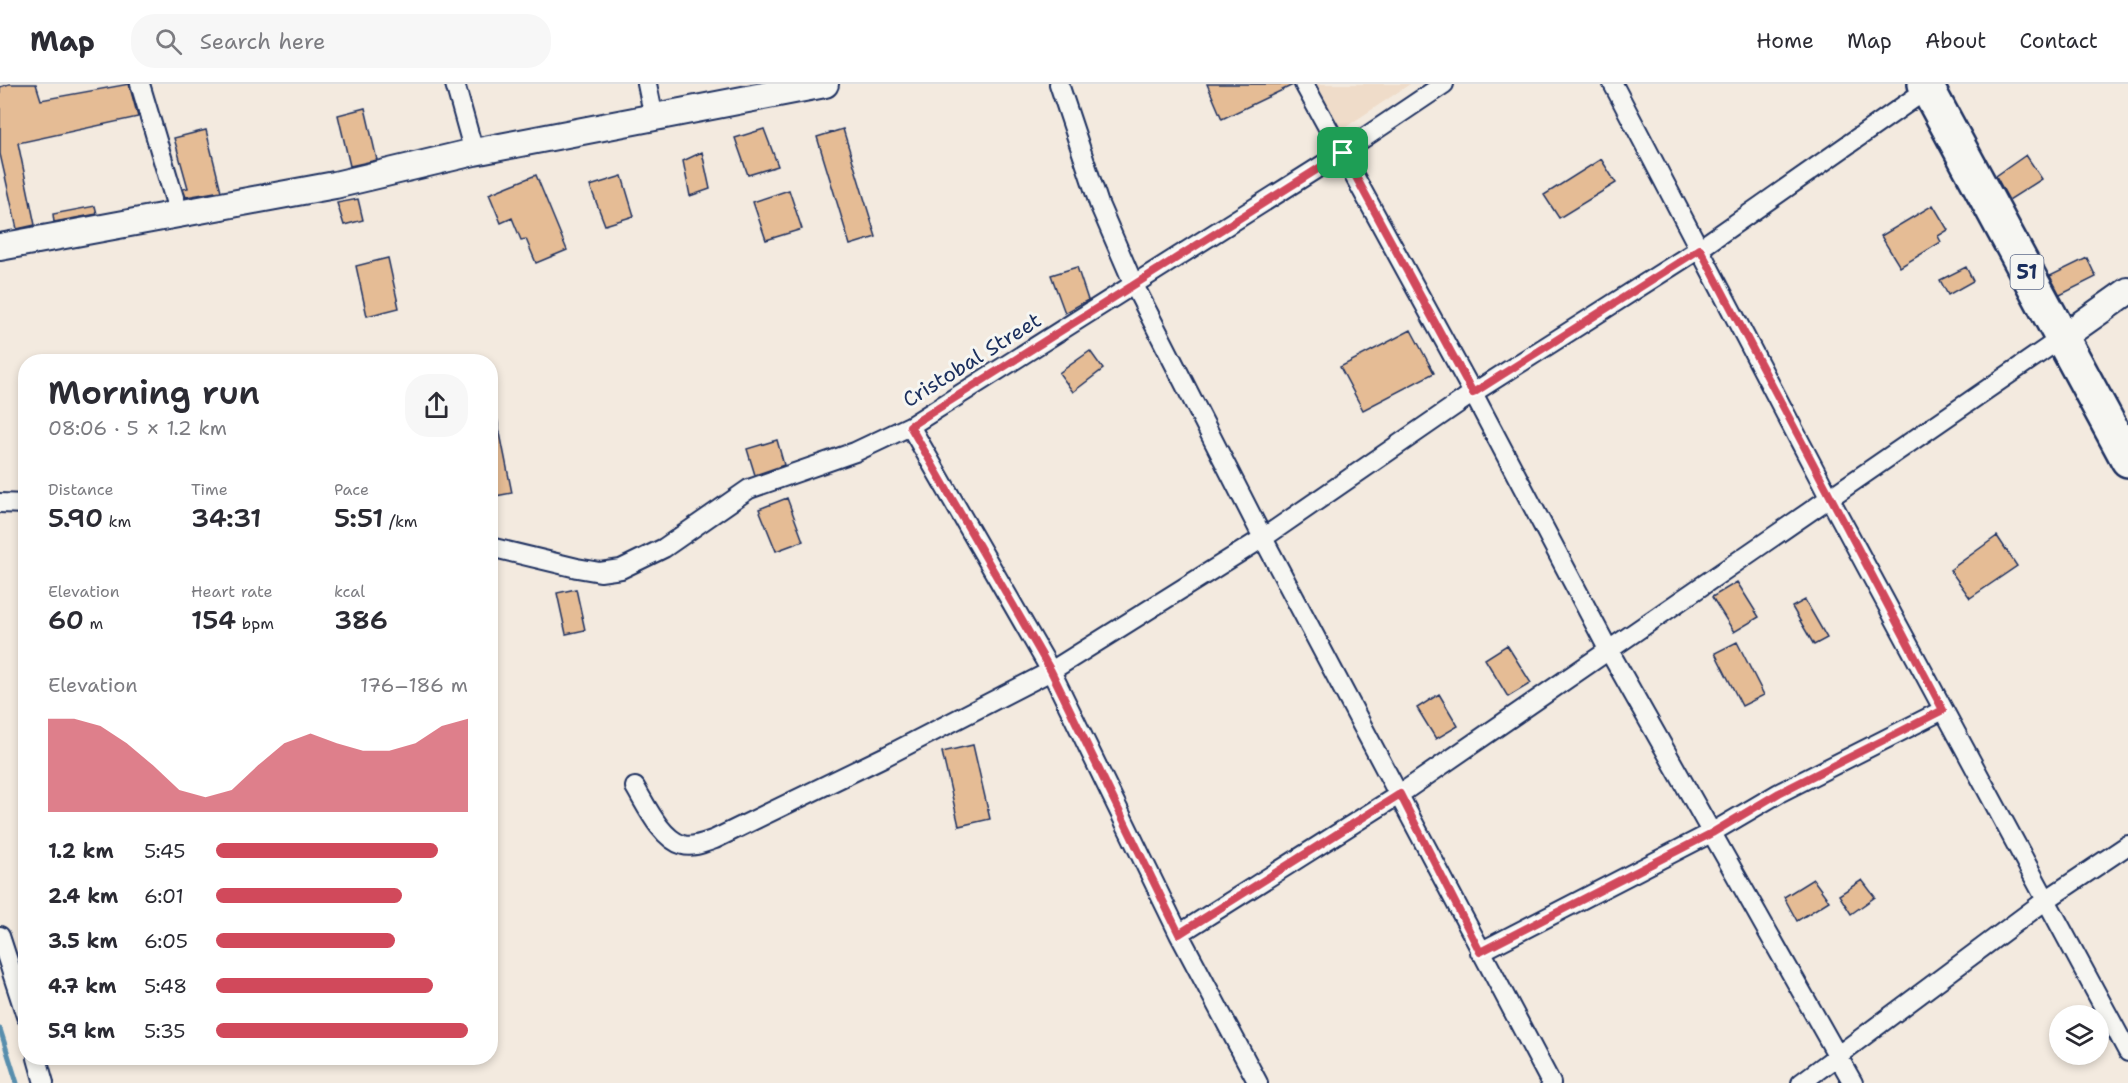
<!DOCTYPE html>
<html lang="en">
<head>
<meta charset="utf-8">
<style>
  :root { --surface:#fff; --page:#f7f7f7; --text:#2b2b33; --muted:#7c7c81; --line:#e1e1e2; --accent:#d1495b }
  body { margin:0; font-family:"Shantell Sans",sans-serif; background:var(--page); color:var(--text); height:100vh; display:flex; flex-direction:column; font-size:22px; white-space:nowrap }
  * { box-sizing:border-box; margin:0 }
  p { font-size:20px; color:var(--muted) }
  .icon { flex:none; width:33px; height:33px; fill:none; stroke:currentColor; stroke-width:2; stroke-linecap:round; stroke-linejoin:round }
  .map { position:relative; flex:1; overflow:hidden }
  .panel { position:absolute; left:18px; top:270px; width:480px; height:711px; display:flex; flex-direction:column; background:var(--surface); border-radius:24px; box-shadow:0 3px 9px #0003 }
  .panel>* { flex:none }
  .tools { position:absolute; left:2049px; top:921px; display:grid; gap:12px }
  .tools a { display:grid; place-items:center; width:60px; height:60px; border-radius:50%; background:var(--surface); box-shadow:0 3px 9px #0003; font-size:30px }
  .pin { position:absolute; display:grid; place-items:center; width:51px; height:51px; color:#fff; margin:-26px; border-radius:12px; box-shadow:0 3px 9px #0006 }
  .round { display:grid; place-items:center; flex:none; width:63px; height:63px; border-radius:24px; background:var(--page) }
  .head { display:flex; align-items:center; justify-content:space-between; height:102px; padding:0 30px }
  h1 { font-size:33px; font-weight:600; line-height:45px }
  .figures { display:grid; grid-template-columns:repeat(3,1fr); gap:9px; height:102px; padding:6px 30px }
  .figures div { display:grid; align-content:center }
  .figures b { font-size:26px; font-weight:600 }
  .figures small { font-size:16px; font-weight:400 }
  .figures p { font-size:16px }
  .chart { height:168px; padding:12px 30px }
  .chart p { display:flex; justify-content:space-between }
  .chart svg { width:100%; height:108px; margin-top:6px; fill:var(--accent); opacity:.7 }
  ul { padding:0 30px; list-style:none; font-size:20px }
  li { display:grid; grid-template-columns:96px 72px 1fr; align-items:center; height:45px }
  li i { height:15px; border-radius:8px; background:var(--accent) }
  header { display:flex; align-items:center; gap:36px; box-sizing:border-box; height:84px; padding:0 30px; background:var(--surface); border-bottom:2px solid var(--line) }
  header strong { font-size:28px }
  nav { display:flex; gap:33px; margin-inline-start:auto; font-size:21px }
  .search { width:420px; height:54px; background:var(--page); display:flex; align-items:center; gap:15px; box-sizing:border-box; padding:0 21px; border-radius:24px; color:var(--muted); font-size:22px }
  .map>svg:first-child { display:block }
  .built { fill:#efdcc9 }
  .lines { fill:none; stroke-linecap:round; stroke-linejoin:round }
  .stream { stroke:#598ead; stroke-width:5 }
  .building { fill:#e5bc95; stroke:#1b2f5e; stroke-width:1.5 }
  .street-casing { stroke:#1b2f5e; stroke-width:22 }
  .secondary-casing { stroke:#1b2f5e; stroke-width:30 }
  .highway-casing { stroke:#1b2f5e; stroke-width:38 }
  .street { stroke:#f6f6f2; stroke-width:18 }
  .secondary { stroke:#f6f6f2; stroke-width:26 }
  .highway { stroke:#f6f6f2; stroke-width:33 }
  .route-casing { stroke:#fff; stroke-width:12 }
  .route { stroke:#d1495b; stroke-width:8 }
  .labels { text-anchor:middle; stroke-width:6; stroke-linejoin:round; paint-order:stroke }
  .shield { fill:#f6f6f2; stroke:#5d6b8a; stroke-width:1.5 }
  .shield-label { font-size:20px; font-weight:bold; fill:#1b2f5e }
  .street-label { font-size:21px; fill:#1b2f5e; stroke:#f6f6f2 }
</style>
</head>
<body>
<header>
<strong>Map</strong>
<div class="search"><svg class="icon" aria-label="search" viewBox="0 0 24 24"><circle cx="10" cy="10" r="6"/><path d="M15 15l6 6"/></svg>Search here</div>
<nav><a>Home</a><a>Map</a><a>About</a><a>Contact</a></nav>
</header>
<div class="map">
<svg width="2128" height="999" viewBox="0 0 2128 999">
  <rect width="100%" height="100%" fill="#f3eadf"/>
  <filter id="ink" filterUnits="userSpaceOnUse"><feTurbulence type="fractalNoise" baseFrequency=".0167" numOctaves="2"/><feDisplacementMap in="SourceGraphic" scale="12" xChannelSelector="R" yChannelSelector="G"/><feConvolveMatrix kernelMatrix="1 2 1 2 8 2 1 2 1" color-interpolation-filters="sRGB"/></filter>
  <g filter="url(#ink)">
    <!-- built -->
    <path class="built" d="M1309,0H1410L1337,49Z"/>
    <g class="lines">
      <!-- stream -->
      <path class="stream" d="M0,945L17,999"/>
    </g>
    <!-- building -->
    <path class="building" d="M9,0H36L41,16L129,0L138,33L18,59L35,141L17,145L0,70V3Z
      M1207,0H1293V1L1222,35Z
      M365,24L377,76L350,82L338,31Z
      M764,45L778,82L748,91L735,54Z
      M843,45L876,153L850,161L817,53Z
      M206,46L221,107L186,113L183,105L188,104L174,54Z
      M702,68L710,105L690,112L683,77Z
      M2026,71L2042,95L2009,116L1996,92Z
      M1601,75L1616,99L1559,134L1544,111Z
      M536,91L567,166L536,179L526,155L521,156L512,134L501,139L489,110Z
      M622,92L634,132L605,141L590,102Z
      M789,106L802,145L766,156L753,118Z
      M358,115L363,136L344,141L337,119Z
      M1933,121L1948,146L1938,152L1941,158L1900,183L1881,152Z
      M95,122L97,130L54,138L53,130Z
      M388,174L399,224L367,232L356,182Z
      M2087,174L2096,193L2060,211L2050,192Z
      M1077,183L1088,216L1065,229L1051,191Z
      M1966,183L1973,197L1948,211L1940,196Z
      M1411,246L1434,289L1363,326L1340,283Z
      M1090,267L1103,285L1073,308L1059,289Z
      M497,334L512,409L490,413V335Z
      M777,356L784,381L755,391L747,365Z
      M787,414L803,457L776,467L759,425Z
      M1997,452L2017,482L1970,514L1950,486Z
      M1737,498L1759,533L1734,548L1712,513Z
      M576,505L585,546L566,550L557,509Z
      M1805,516L1827,554L1814,561L1792,523Z
      M1737,558L1764,611L1742,622L1715,569Z
      M1507,561L1531,599L1508,613L1485,575Z
      M1439,610L1458,642L1436,655L1417,624Z
      M973,661L990,735L959,742L942,668Z
      M1813,795L1829,817L1797,837L1784,813Z
      M1862,796L1875,813L1851,830L1839,811Z"/>
    <g class="lines">
      <!-- street casing -->
      <g class="street-casing">
        <path id="street" d="M140,0L179,130
          M455,0L474,68
          M647,0L654,34
          M1059,0L1099,120L1134,201L1263,454L1551,999
          M1304,0L1473,309L1608,565L1853,999
          M1613,0L1830,415L2128,968
          M910,342L1051,587L1179,850L1258,999
          M0,419L26,420
          M490,463L577,484L600,488L621,485L664,464L749,405L855,368L910,342L1343,68L1444,0
          M635,703C646,721 661,755 683,761C693,764 706,758 715,755L886,672L1051,587L1263,454L1473,309L1699,165L1933,1
          M1179,850L1400,710L2063,253
          M0,852L26,932
          M1480,868L1711,749L1779,709L1943,626
          M37,974L44,999
          M1801,999L2046,816L2128,761"/>
      </g>
      <!-- secondary casing -->
      <g class="secondary-casing">
        <path id="secondary" d="M0,163L335,101L474,68L825,0
          M2063,253L2128,207"/>
      </g>
      <!-- highway casing -->
      <g class="highway-casing">
        <path id="highway" d="M1925,0L2128,376"/>
      </g>
      <!-- street -->
      <use href="#street" class="street"/>
      <!-- secondary -->
      <use href="#secondary" class="secondary"/>
      <!-- highway -->
      <use href="#highway" class="highway"/>
    </g>
  </g>
  <g class="lines" filter="url(#ink)">
    <!-- route casing -->
    <g class="route-casing">
      <path id="route" d="M1343,69L1473,309L1700,165L1943,626L1779,709L1712,749L1480,868L1400,710L1179,850L1051,587L910,342Z"/>
    </g>
    <!-- route -->
    <use href="#route" class="route"/>
  </g>
  <g class="labels">
    <!-- shield labels -->
    <rect class="shield" x="2010.5" y="171" width="33" height="34" rx="4.5"/>
    <g class="shield-label">
      <text x="2027" y="195">51</text>
    </g>
    <!-- street labels -->
    <g class="street-label">
      <text transform="translate(972 276) rotate(-32)" y="7">Cristobal Street</text>
    </g>
  </g>
</svg>
<div class="tools">
<a><svg class="icon" aria-label="layers" viewBox="0 0 24 24"><path d="M12 4l9 5-9 5-9-5zM3 14l9 5 9-5"/></svg></a>
</div>
<div class="pin" style="left:1343px;top:69px;background:#1e9e55"><svg class="icon" aria-label="arrive" viewBox="0 0 24 24"><path d="M6 21V4h12l-3 4 3 4H6"/></svg></div>
<section class="panel">
<div class="head"><div><h1>Morning run</h1><p>08:06 · 5 × 1.2 km</p></div><a class="round"><svg class="icon" aria-label="share" viewBox="0 0 24 24"><path d="M12 15V3M7 8l5-5 5 5M5 13v7h14v-7"/></svg></a></div>
<div class="figures">
<div><p>Distance</p><b>5.90<small> km</small></b></div>
<div><p>Time</p><b>34:31</b></div>
<div><p>Pace</p><b>5:51<small> /km</small></b></div>
</div>
<div class="figures">
<div><p>Elevation</p><b>60<small> m</small></b></div>
<div><p>Heart rate</p><b>154<small> bpm</small></b></div>
<div><p>kcal</p><b>386</b></div>
</div>
<div class="chart"><p><span>Elevation</span>176–186 m</p>
<svg viewBox="0 0 160 44" preserveAspectRatio="none"><path d="M0 44V6L10 6L20 9L30 16L40 25L50 35L60 38L70 35L80 25L90 16L100 12L110 16L120 19L130 19L140 16L150 9L160 6V44z"/></svg>
</div>
<ul>
<li><b>1.2 km</b>5:45<i style="width:88%"></i></li>
<li><b>2.4 km</b>6:01<i style="width:74%"></i></li>
<li><b>3.5 km</b>6:05<i style="width:71%"></i></li>
<li><b>4.7 km</b>5:48<i style="width:86%"></i></li>
<li><b>5.9 km</b>5:35<i style="width:100%"></i></li>
</ul>
</section>
</div>
</body>
</html>
